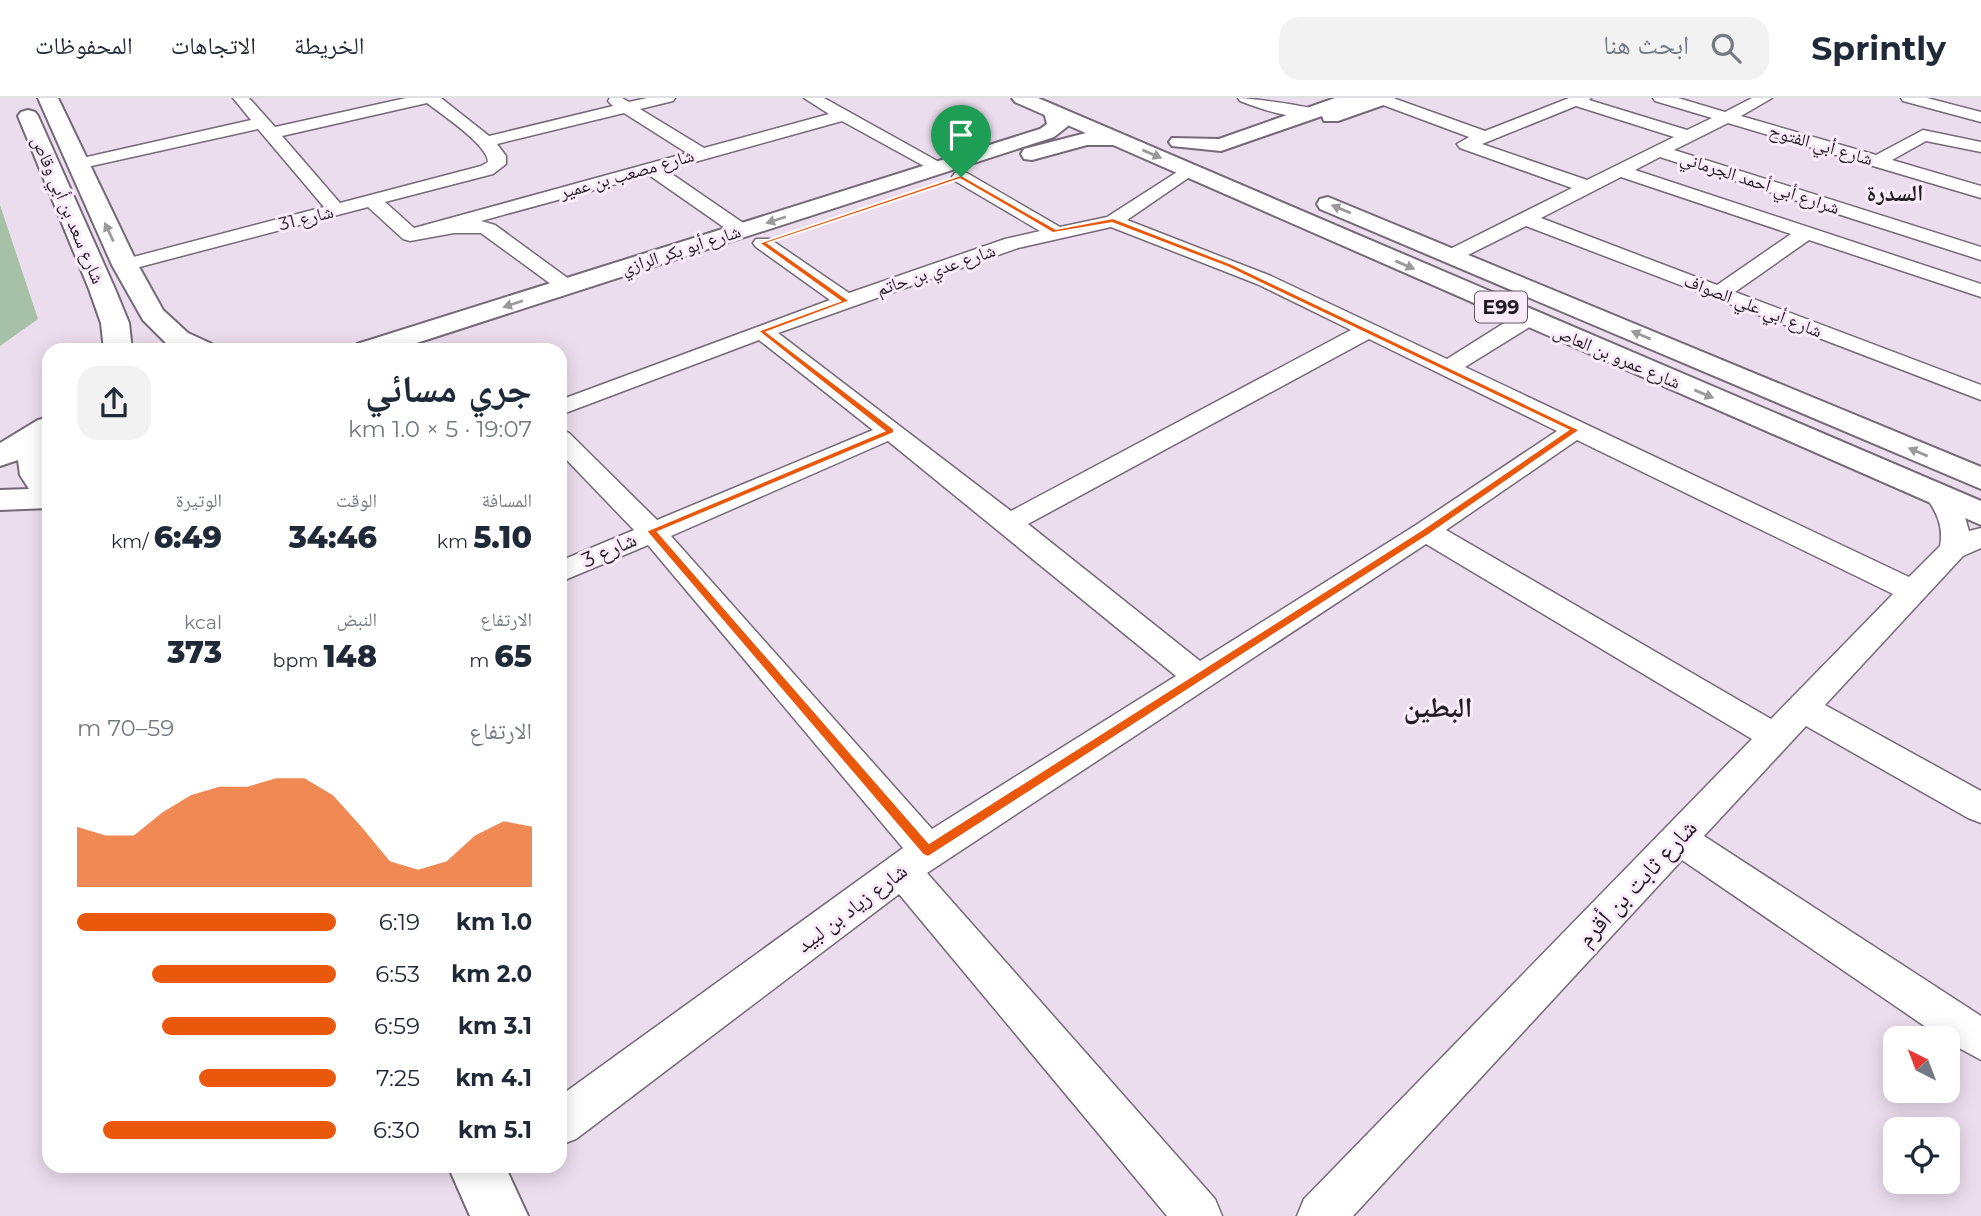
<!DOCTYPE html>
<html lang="ar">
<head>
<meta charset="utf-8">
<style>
  :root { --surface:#fff; --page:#f2f2f3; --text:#1f2937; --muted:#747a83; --line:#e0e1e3; --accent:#ea580c }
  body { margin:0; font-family:Montserrat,"Noto Naskh Arabic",sans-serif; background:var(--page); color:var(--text); direction:rtl; height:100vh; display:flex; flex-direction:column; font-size:26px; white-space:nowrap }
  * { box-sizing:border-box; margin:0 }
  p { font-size:23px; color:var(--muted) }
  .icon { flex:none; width:38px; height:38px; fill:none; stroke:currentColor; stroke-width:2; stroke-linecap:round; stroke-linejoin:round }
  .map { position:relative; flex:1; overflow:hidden; direction:ltr }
  .drawer { position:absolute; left:42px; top:245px; width:525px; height:830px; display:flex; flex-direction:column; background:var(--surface); border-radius:21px; box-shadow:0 4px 18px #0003; direction:rtl }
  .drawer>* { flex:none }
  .needle { width:46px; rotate:318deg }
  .tools { position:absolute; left:1883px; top:928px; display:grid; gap:14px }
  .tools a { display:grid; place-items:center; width:77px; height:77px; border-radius:14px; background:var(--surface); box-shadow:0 4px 18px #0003; font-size:35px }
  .pin { position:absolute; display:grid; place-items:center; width:60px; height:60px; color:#fff; margin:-72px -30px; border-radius:50% 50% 50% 0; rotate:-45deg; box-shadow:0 0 7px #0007 }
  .pin .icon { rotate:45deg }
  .round { display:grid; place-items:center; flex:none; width:74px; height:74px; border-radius:21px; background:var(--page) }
  .overview { display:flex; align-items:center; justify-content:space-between; height:119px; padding:0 35px }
  h1 { font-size:38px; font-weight:800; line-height:52px }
  .metrics { display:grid; grid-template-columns:repeat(3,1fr); gap:10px; height:119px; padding:7px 35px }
  .metrics div { display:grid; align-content:center }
  .metrics b { font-size:30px; font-weight:800 }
  .metrics small { font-size:19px; font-weight:400 }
  .metrics p { font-size:19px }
  .chart { height:196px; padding:14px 35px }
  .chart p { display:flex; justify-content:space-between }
  .chart svg { width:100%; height:126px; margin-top:7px; fill:var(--accent); opacity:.7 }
  ul { padding:0 35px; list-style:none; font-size:23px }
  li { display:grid; grid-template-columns:112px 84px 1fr; align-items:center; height:52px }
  li i { height:18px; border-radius:9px; background:var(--accent) }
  header { display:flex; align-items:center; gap:42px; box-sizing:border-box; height:98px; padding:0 35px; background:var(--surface); border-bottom:2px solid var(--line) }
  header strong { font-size:33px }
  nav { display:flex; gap:38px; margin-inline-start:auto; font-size:24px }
  .search { width:490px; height:63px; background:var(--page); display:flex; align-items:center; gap:18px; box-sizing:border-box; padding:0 24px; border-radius:21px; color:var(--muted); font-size:26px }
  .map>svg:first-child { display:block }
  .green { fill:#a6c1a8 }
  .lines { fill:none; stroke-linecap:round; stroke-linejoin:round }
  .street-casing { stroke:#756877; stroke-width:3 }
  .secondary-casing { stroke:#756877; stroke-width:4 }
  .primary-casing { stroke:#756877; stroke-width:4 }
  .street { fill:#fff; fill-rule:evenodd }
  .secondary { fill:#fff; fill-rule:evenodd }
  .primary { fill:#fff; fill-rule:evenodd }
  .oneway { fill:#9b999c }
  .route { fill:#ea580c; stroke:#fff; stroke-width:2; fill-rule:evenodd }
  .labels { text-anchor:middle; stroke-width:6; stroke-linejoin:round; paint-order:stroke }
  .far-street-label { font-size:18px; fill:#211c22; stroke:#faebfb }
  .shield { fill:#faebfb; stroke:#625a63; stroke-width:2 }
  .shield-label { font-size:19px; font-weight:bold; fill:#211c22 }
  .street-label { font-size:21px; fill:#211c22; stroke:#faebfb }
  .far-district-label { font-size:23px; font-weight:bold; fill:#211c22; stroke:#faebfb }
  .near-street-label { font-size:24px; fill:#211c22; stroke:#faebfb }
  .district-label { font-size:28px; font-weight:bold; fill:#211c22; stroke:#faebfb }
</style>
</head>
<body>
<header>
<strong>Sprintly</strong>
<div class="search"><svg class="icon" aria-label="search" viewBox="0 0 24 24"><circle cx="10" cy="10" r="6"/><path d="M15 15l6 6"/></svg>ابحث هنا</div>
<nav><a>الخريطة</a><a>الاتجاهات</a><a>المحفوظات</a></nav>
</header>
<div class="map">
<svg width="1981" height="1118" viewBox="0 0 1981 1118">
  <rect width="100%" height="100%" fill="#ecddee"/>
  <!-- green -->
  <path class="green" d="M0,107L38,221L0,248Z"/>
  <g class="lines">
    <!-- street casing -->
    <g class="street-casing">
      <path id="street" d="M233,0H249L275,29L406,0H441L489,38L613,8L608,3L610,0H622L629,4L647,0H675L673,3L640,11L704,50L829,16L804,0H824L948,69L939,74L933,73L842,23L666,72L749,129L752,133L749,137H735L649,77L481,123L495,127L573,184L577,188L573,192H559L481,135H454L410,143L403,141L368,109L132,171H118L115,167L118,163L324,109L258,31L78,71L69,66L78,61L251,22ZM427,5C441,16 488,47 488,64L481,68L340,105L282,38ZM624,15L687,55L414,130L385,104L493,76L506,66V58L497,46Z
        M1238,0C1250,0 1318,9 1323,14C1308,28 1258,10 1240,3Z
        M1393,0L1485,33L1569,0H1591L1589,2L1687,32L1712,20L1655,3L1653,0H1678L1725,14L1752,0H1772L1741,18L1876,57L1923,32L1981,44V54L1926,43L1892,62L1981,88V100L1728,25L1674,52L1981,149V162L1660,59L1635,72L1981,186V199L1809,142L1735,194L1981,287V302L1526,128L1460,161H1446L1443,157L1446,153L1572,90L1460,50L1457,46L1469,39L1375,4L1373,1ZM1576,8L1674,39L1587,82L1482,46ZM1621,79L1791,136L1717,187L1541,120Z
        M1901,0H1927L1981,14V24L1903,3Z
        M1188,67L1194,68L1197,72L1194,76L1127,122L1271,178L1447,261L1520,215H1536L1539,220L1536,225L1465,269L1909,479L1940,448C1944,427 1936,414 1925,397L1928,391L1938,389L1948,391L1964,416L1969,433L1981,430V450L1963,458L1825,607L1981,693V725L1968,720L1806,628L1704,738L1981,918V962L1948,944V940H1942L1682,762L1353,1118H1297L1304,1101L1752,641L1426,446L927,775L1215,1101L1222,1118H1167L899,796L576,1041L560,1047V998L903,750L648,447L560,484V463L634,432L560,355V332L569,335L657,422L873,332L759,242L560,317V302L830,202L756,149L753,145L756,141H770L849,195L1005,141L1040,133L955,83L952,79L955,75H967L1060,129L1107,119ZM1111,129L1257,186L1351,232L1011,413L778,235L1018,150ZM1369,241L1557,333L1416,427L1200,563L1028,426ZM1577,342L1893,496L1771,621L1446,432ZM888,343L1176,578L932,731L671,438Z"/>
    </g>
    <!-- secondary casing -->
    <g class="secondary-casing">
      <path id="secondary" d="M38,0H58L138,167L163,212L188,235L212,246L216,252H179L168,247L143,222L112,167Z
        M1335,0H1395L1392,4L1338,23H1324L1322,18L1221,53L1172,48L1169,44L1172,40L1219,41Z
        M1054,8L1061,10L1068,28L1054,39L395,252H353L357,246L1040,31L1047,26L1044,14L1047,10Z
        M28,12L35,14L38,18L115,191L129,225L132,252H104L101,225L89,191L18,18L21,14Z
        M1086,35L1128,39L1131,43L1128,47H1087L1032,62L1024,61L1021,56L1024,51Z
        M49,319V410L0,412V392L29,391L20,377L18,362L0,368V345L38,322Z
        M448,1068H505L528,1118H470Z"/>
    </g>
    <!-- primary casing -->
    <g class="primary-casing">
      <path id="primary" d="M1012,0H1038L1981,403V427L1015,4Z
        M1328,99L1981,369V391L1320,111L1317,106L1320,101Z"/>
    </g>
    <!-- street -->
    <use href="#street" class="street"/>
    <!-- secondary -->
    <use href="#secondary" class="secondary"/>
    <!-- primary -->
    <use href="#primary" class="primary"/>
  </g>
  <!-- one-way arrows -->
  <defs><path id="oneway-solid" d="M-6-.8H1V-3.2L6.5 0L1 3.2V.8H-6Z" transform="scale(1.75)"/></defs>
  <g class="oneway">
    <use href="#oneway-solid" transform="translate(1152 56) rotate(23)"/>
    <use href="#oneway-solid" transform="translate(1341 111) rotate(-158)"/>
    <use href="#oneway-solid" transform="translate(776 122) rotate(162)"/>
    <use href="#oneway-solid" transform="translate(109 134) rotate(-115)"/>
    <use href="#oneway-solid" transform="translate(1405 167) rotate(23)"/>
    <use href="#oneway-solid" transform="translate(513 206) rotate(162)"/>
    <use href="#oneway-solid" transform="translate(1641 237) rotate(-157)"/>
    <use href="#oneway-solid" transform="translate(1704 296) rotate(23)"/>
    <use href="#oneway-solid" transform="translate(1918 354) rotate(-157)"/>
  </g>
  <!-- route -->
  <path class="route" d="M961,77L1056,131L1113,120L1232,166L1580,332L1430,436L928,759L923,757L646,433L884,333L758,233L840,203L759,145ZM960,81L1053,135L1112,125L1227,169L1568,332L1423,431L929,745L658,434L894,335V331L767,234L850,203L768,145Z"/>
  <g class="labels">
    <!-- far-street labels -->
    <g class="far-street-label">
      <text transform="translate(1821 47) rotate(16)" y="6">شارع أبي الفتوح</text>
      <text transform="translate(627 76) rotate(-16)" y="6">شارع مصعب بن عمير</text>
      <text transform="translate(1760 85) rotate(18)" y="6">شرارع أبي أحمد الجرماني</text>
      <text transform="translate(68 112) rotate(67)" y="6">شارع سعد بن أبي وقاص</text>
      <text transform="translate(306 120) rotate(-14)" y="6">شارع 31</text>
      <text transform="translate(681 152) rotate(-18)" y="6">شارع أبو بكر الرازي</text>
      <text transform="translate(936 172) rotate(-19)" y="6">شارع عدي بن حاتم</text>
      <text transform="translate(1753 208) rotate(21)" y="6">شارع أبي علي الصواف</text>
      <text transform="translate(1617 259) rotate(23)" y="6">شارع عمرو بن العاص</text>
    </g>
    <!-- shield labels -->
    <rect class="shield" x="1475" y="193.5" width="52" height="31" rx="5"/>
    <g class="shield-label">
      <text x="1501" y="216">E99</text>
    </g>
    <!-- street labels -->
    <g class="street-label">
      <text transform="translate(609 452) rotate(-24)" y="7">شارع 3</text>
      <text transform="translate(852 810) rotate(-37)" y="7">شارع زياد بن لبيد</text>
    </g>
    <!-- far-district labels -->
    <g class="far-district-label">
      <text x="1895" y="103">السدرة</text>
    </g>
    <!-- near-street labels -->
    <g class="near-street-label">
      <text transform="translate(1637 785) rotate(-47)" y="8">شارع ثابت بن أقرم</text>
    </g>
    <!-- district labels -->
    <g class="district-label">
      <text x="1438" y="619">البطين</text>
    </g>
  </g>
</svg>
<div class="tools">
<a><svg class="needle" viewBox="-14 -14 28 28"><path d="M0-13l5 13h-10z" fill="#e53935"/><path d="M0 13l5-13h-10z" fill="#747a83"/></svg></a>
<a><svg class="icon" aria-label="locate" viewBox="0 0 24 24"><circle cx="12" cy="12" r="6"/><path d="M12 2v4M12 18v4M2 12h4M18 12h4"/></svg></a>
</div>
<div class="pin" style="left:961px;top:79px;background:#1e9e55"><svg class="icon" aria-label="arrive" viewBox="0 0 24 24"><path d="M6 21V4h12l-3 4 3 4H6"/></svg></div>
<section class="drawer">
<div class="overview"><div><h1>جري مسائي</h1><p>19:07 · 5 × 1.0 km</p></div><a class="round"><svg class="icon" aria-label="share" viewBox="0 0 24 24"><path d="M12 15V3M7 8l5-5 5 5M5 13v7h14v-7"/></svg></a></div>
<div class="metrics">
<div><p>المسافة</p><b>5.10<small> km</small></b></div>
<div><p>الوقت</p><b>34:46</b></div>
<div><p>الوتيرة</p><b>6:49<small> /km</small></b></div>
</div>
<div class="metrics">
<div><p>الارتفاع</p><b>65<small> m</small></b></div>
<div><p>النبض</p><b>148<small> bpm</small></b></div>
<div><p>kcal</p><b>373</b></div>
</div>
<div class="chart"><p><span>الارتفاع</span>59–70 m</p>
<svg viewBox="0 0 160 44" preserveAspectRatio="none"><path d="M0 44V23L10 26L20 26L30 18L40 12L50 9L60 9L70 6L80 6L90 12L100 23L110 35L120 38L130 35L140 26L150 21L160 23V44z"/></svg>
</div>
<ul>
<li><b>1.0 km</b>6:19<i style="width:100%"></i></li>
<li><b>2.0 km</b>6:53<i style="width:71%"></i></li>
<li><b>3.1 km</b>6:59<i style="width:67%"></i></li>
<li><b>4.1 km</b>7:25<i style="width:53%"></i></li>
<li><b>5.1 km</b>6:30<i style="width:90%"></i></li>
</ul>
</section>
</div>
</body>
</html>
